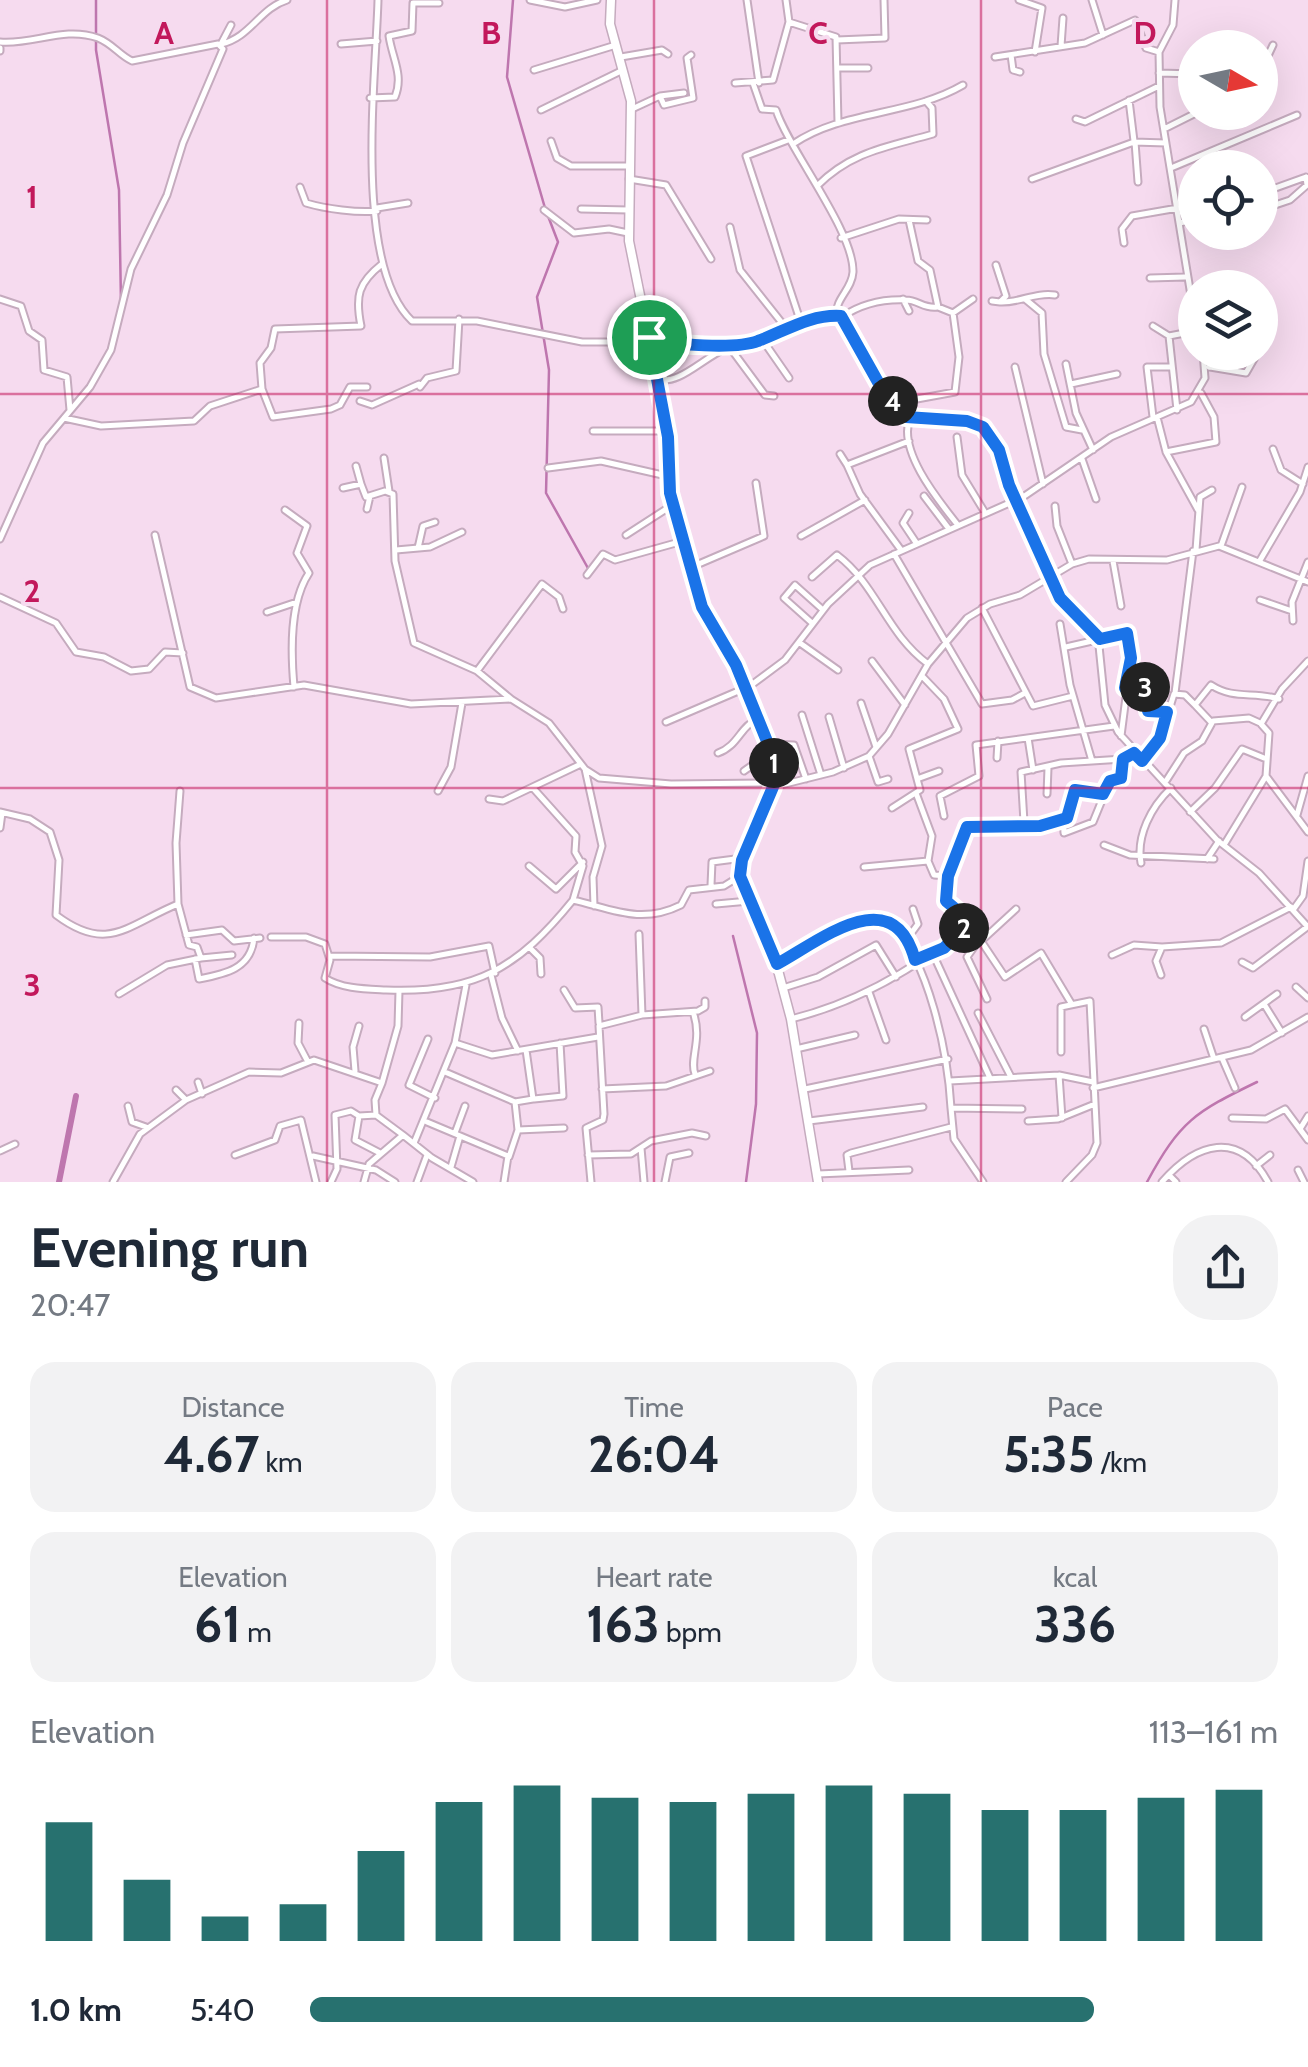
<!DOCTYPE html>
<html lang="en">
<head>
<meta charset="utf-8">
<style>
  :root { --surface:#fff; --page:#f2f2f3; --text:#1f2937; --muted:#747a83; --accent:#27716f }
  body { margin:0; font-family:Cabin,sans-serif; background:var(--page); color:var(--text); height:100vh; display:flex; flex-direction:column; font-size:38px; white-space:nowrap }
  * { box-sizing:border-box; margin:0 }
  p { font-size:32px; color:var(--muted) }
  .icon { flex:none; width:55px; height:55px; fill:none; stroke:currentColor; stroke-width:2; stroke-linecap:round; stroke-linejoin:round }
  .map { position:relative; height:1182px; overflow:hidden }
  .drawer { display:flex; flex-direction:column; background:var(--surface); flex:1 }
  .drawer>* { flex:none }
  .needle { width:65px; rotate:99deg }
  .fabs { position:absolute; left:1178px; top:30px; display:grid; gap:20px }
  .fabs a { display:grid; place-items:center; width:100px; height:100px; border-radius:50%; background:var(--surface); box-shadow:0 10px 40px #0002; font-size:50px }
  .pin { position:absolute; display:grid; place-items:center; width:85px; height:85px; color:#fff; margin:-42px; border:5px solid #fff; border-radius:50%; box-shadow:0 2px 10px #0007 }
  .km { position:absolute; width:50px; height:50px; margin:-25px; border-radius:50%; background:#222; color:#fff; font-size:28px; line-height:50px; text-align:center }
  .round { display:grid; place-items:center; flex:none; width:105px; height:105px; border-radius:40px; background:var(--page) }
  .headline { display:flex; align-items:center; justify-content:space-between; height:170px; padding:0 30px }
  h1 { font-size:55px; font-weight:700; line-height:75px }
  .figures { display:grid; grid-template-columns:repeat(3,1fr); gap:15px; height:170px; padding:10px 30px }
  .figures div { display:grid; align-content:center; border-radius:25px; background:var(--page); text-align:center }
  .figures b { font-size:50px; font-weight:700 }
  .figures small { font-size:28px; font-weight:400 }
  .figures p { font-size:28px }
  .chart { height:280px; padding:20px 30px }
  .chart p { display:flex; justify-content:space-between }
  .chart svg { width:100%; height:180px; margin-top:10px; stroke:var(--accent); stroke-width:6 }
  ul { padding:0 30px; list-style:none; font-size:32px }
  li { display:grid; grid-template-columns:160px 120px 1fr; align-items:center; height:75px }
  li i { height:25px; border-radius:12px; background:var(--accent) }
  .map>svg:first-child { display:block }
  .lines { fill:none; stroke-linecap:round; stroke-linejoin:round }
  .stream { stroke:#be76ae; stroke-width:2.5 }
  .river { stroke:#be76ae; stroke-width:6 }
  .minor-casing { stroke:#c5abbe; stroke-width:9 }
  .tertiary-casing { stroke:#c5abbe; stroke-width:11 }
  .minor { stroke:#fff; stroke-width:5 }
  .tertiary { stroke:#fff; stroke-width:8 }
  .route-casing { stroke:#fff; stroke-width:20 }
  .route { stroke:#1a73e8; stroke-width:12 }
  .grid { fill:none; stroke:#c2185b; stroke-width:2.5; stroke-opacity:0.55 }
  .grid-label { font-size:32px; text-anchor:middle; font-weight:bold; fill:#c2185b; stroke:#f6dbef; stroke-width:8; stroke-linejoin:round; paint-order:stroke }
</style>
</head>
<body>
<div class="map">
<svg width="1308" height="1182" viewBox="0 0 1308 1182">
  <rect width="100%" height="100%" fill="#f6dbef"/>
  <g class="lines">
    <!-- stream -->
    <path class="stream" d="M96,0V50L119,190L121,303
      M513,0L507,77L545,208
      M548,216L558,242L537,297L549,370L546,493L589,570
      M733,936L757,1033L756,1104L746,1182
      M1147,1182C1180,1121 1195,1112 1257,1082"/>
    <!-- river -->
    <path class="river" d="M59,1182L76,1096"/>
    <!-- minor casing -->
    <g class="minor-casing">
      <path id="minor" d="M378,0C376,77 353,265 412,321H477L582,342H614L646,331
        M530,0L565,7L597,0
        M747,0L759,83
        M1019,0L1042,8L1035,52
        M1092,0L1103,35
        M1175,0L1173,25L1159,52L1160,107L1195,320
        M789,22L836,37L838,123
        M231,25L221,44C250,38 260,8 287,0
        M837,40L885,38L884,0
        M0,42C34,45 63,26 98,38C113,44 119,55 132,61L218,44L223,49L183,143L167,195L131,269L111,350L90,387L43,443L0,539
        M341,44L377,41
        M1061,46L1063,18
        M0,48V51
        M1011,55L1013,70L1020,72
        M621,57L662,50L668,54
        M995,57L1085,43L1135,20L1146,48L1159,52
        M1260,62L1266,60L1273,45
        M838,68H868
        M534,70L616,45
        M1159,73L1195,74
        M735,83L773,80L789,22L786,0
        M753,83L762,109L776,110C789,150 854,231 853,272C852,289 836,298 836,315
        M660,96L684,93
        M370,98L395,97C404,75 392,58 389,36L412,31L413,3H439
        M1129,100L1134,141
        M632,109L660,96L664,105L693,98L687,58L691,55
        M541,110L623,70
        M1076,119L1085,122L1159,86
        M1164,129L1198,112
        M788,140L746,156L801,323
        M551,141L557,158L571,166H628
        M1135,142L1138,182
        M793,144C843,110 910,116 963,85
        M1171,168L1297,115
        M629,179L666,185L711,259
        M1032,179L1134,142L1166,143
        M817,186C852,151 888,147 933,134L932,108L926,101
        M300,187L306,203C326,209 358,213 377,211
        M1274,206L1270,190L1306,177
        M377,208L408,203
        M581,209L629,210
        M544,210L574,233L609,229L628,233
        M1260,210L1290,200L1307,185L1306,177
        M909,220L918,261L930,270L938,307L953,313L973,299
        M1180,223L1195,219
        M730,227L740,270L786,328
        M841,238L899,219L927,220
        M1124,243L1122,229L1132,216L1178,208
        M1150,278L1185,277
        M0,299L21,306L29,331L42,340L44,370L67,377L70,410
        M903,299L909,311
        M1025,299L1042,313L1044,354L1066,427L1082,430
        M992,301L1000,302L1006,296L996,265
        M1000,302C1020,303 1035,292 1055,295
        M842,317C861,304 884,299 906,300C918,300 924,309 937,307
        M1153,326L1169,336L1177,410
        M1169,336L1195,331
        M649,337L678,347L742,343
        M762,339L789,378
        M1260,344L1266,337
        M731,349L765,395L774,396
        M1066,364L1076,413L1093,450
        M1015,367L1043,484
        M1209,367L1222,352
        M1210,367L1246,373L1258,352
        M657,379C686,388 717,337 753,344L808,320L839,315L878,383L906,417L980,424L999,451L1009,485L1060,599L1098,636L1105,705L1118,732L1217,840L1259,873L1308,927
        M1071,384L1117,374
        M367,387H350L340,405L331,409L273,417L262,389L260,363L271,348L275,329L361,326C355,296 358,283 382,264
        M420,387L427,378L456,371L459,319
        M360,401L372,405L419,384
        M895,403L955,392L959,357L953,313
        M1153,417L1147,367H1172
        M1157,417L1166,452L1216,442L1214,417L1201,393
        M64,418L101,426L194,421L210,406L262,389
        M910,418C897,450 938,500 957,524
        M593,431H664
        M957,437L962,475L984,511
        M1273,449L1281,470L1303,484
        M1166,452L1198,510
        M840,454L847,465L909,441
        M384,458L389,491
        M1082,459L1096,499
        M847,465L860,494L901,550
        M356,466L361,484
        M548,468L601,461L667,476
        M343,488L361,484L366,497L385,491L393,494L395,561L414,643L477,671L511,699
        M924,496L949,529
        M1055,506L1057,526L1072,564
        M367,509L370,496
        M285,510L307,526L297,553L309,573C289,603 291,653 294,687
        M909,513L903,523L917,544
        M155,535L190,687L216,698L304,685L411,704L511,699L549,723L585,769L599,778L671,784L771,783
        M626,535L674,504
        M801,536L865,500
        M1221,546L1242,487
        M418,548L423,526L435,522
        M396,550L430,547L462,532
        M1196,550L1200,497L1212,490
        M894,554L982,704L1012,700L1025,693
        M1113,561L1121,606
        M1259,562L1300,492L1308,467
        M694,566L764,536L756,483
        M587,575L603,554L615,560L683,541
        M812,577L837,555C877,585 886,633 928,664
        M0,597L56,623L76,652L104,657L131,671L149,669L165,652L183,653
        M1260,600L1292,611
        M982,608L1033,706L1073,696
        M267,612L297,602
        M1293,621L1292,602L1308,562
        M812,623L784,598L795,585L823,610
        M1060,624L1070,685L1092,761
        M800,643L838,670
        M1066,647L1127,633L1131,658L1121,736
        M872,661L905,705
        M1308,661L1282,689L1261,724L1269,733L1266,776L1308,832
        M477,671L542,584L559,597L563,609
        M1126,688H1148V711L1167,712
        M1175,693L1193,551
        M861,703L876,747
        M802,715L821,775
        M829,717L844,768
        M666,722L750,686L785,660L828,604L870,565L1023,497L1111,437L1191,402L1205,378L1203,352
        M1211,722L1195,705L1211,685C1234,700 1253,691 1279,699
        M1028,738L1033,770
        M770,744L794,745L806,779
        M718,753C738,746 740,727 757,719
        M869,756L878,782L888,779
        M997,758L998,741
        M1143,761L1160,739L1174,694L1185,695L1195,705
        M585,769L602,846L593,877L594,906
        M744,771L772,751
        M917,779L939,771
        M1166,781L1184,753L1202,741L1213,721L1249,718L1260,723
        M773,787L833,772L869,756L888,734L928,664L967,618L990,604L1020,595L1072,564L1089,559L1167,560L1219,546L1308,582
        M533,788L576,836L575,852L583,866L573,900
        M438,791L451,767L462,703
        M916,793L932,836L928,861
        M1047,794L1048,768
        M489,799L503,801L581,764
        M892,808L920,790L909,749L958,729L944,699L922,676
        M0,812L30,819L50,832L59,860L56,915C108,954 127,925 178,904L176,843L180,791
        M1190,812L1215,788L1242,749L1264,758
        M1297,815L1308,776
        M944,816L940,796L979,776L976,745L1114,726
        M1063,818L1064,833L1093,822L1109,783L1121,779L1123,759
        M1024,825L1067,817L1075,790L1103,794
        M0,828L2,813
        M1104,845L1130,855L1214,859
        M1224,845L1266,776
        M1207,859L1219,841
        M1141,863C1136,836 1151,807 1171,788
        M529,866L556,889L583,862
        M864,867L928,861L934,875L947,876
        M711,885L712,862L743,858
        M716,904L749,901
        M1293,910L1303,896L1308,861
        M964,929L965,917L946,901L947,876L967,827L1016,826L1024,822L1021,772L1061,763L1123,759L1134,753
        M639,934L642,1015
        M186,935L222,930L234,941L260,938
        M271,937H306L325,944L330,960L325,978C342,989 366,989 386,990C475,994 518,968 573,900C612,909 641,925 681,905L689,890L724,886L740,876
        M907,939L918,924L913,909
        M981,941L1005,977L1041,953L1071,1003
        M977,943L967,957L987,999
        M530,948L540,958L541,974
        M933,954L990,1078
        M1112,955L1134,945L1162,947
        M330,956L430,957L489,946L495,973
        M201,958L232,955
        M195,959L199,979C225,974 251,969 254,938
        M1242,962L1253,968L1307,927
        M777,964L862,918L890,922C929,960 948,1054 951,1108
        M491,975L502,1018L518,1051
        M1161,975L1156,961L1162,947L1221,943L1291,907
        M1296,987L1308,998
        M783,988L818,977L876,945L896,977
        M564,990L575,1008L598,1007L599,1023
        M869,992L886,1040
        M119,994L167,965L201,958L197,947L189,945L178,904
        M1264,1004L1282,1033
        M693,1012C703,1039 689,1059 695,1074
        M978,1013L1011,1077
        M1245,1017L1277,994
        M791,1019C856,1003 913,970 964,929L979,943L1016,909
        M299,1023L298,1043L308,1062
        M1204,1029L1214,1059
        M428,1039L409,1085L435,1098
        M455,1043L492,1055L598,1037
        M796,1049L855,1035
        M1061,1052V1007L1090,1001L1097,1143L1092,1155L1066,1182
        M1222,1058L1235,1088
        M355,1071L353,1047L359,1026
        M445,1072L515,1102
        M1059,1075L1062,1118
        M950,1081L1059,1075L1093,1082
        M198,1082L202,1094
        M382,1083L398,1026L399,991
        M1093,1088L1251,1050L1308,1017
        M602,1089L666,1086L710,1071
        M805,1089L948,1059
        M176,1090L186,1100L249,1072L281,1073L314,1060L382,1083L375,1100L376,1115L403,1135
        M534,1099L563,1096L560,1043
        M128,1106L132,1122L146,1127
        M359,1116L355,1140L380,1153
        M1232,1118L1266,1119L1285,1109L1308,1140
        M809,1121L923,1107
        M1028,1121L1058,1119L1095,1104
        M427,1122L508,1156L504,1182
        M1300,1129L1308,1116
        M518,1130L564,1128
        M455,1133L465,1106
        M414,1143L455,1043L466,985
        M641,1148L644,1182
        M0,1151L15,1144
        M235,1155L275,1140L280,1126L301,1120L316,1182
        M588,1155L631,1154L651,1141L692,1133L706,1136
        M313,1156L376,1170L395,1182
        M509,1157L518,1130L515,1102L533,1099L526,1050
        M1256,1166L1270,1155
        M451,1167L460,1136
        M1298,1170L1304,1182
        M849,1171L847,1155L851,1153L951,1127
        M818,1174L909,1170
        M1169,1175L1176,1182
        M113,1182L140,1134L186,1100
        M331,1182L337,1169L335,1115L351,1111L359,1116L376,1115
        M364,1182L369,1164L403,1135L432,1158L473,1182
        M417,1182L427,1155
        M591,1182L586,1128L603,1120L604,1114L599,1026L642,1015L698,1011L705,1007V1001
        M665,1182L670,1157L689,1153
        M983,1182L954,1139L951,1108L1022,1109
        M1162,1182C1196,1143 1239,1129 1268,1182"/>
    </g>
    <!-- tertiary casing -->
    <g class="tertiary-casing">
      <path id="tertiary" d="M611,0L610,24L631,101L629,241L662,404L670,493L704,611L736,665L773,756L771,792L742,861L740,876L775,959L791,1019L818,1182"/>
    </g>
    <!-- minor -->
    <use href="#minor" class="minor"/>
    <!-- tertiary -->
    <use href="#tertiary" class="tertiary"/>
  </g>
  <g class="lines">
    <!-- route casing -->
    <g class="route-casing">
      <path id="route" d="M841,316L878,382L906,417L967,421L983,427L999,450L1009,485L1060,598L1100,639L1127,633L1131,658L1125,688H1148V711L1167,712L1160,738L1142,761L1134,753L1123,759L1121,778L1110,781L1103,794L1075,790L1067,818L1040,826L967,827L948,876L946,901L965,917L966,926L944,948L915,960C893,880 821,940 777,964L740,876L742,860L773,787V756L736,665L702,607L670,493L668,437L649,337C670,346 738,349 758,341C785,331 811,314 841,316Z"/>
    </g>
    <!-- route -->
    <use href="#route" class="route"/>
  </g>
  <!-- grid -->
  <path class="grid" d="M327,0V1182M654,0V1182M981,0V1182M0,394H1308M0,788H1308"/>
  <g class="grid-label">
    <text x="164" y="44">A</text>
    <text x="491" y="44">B</text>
    <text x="818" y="44">C</text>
    <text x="1145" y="44">D</text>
    <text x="32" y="208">1</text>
    <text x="32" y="602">2</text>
    <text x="32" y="996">3</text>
  </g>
</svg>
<div class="fabs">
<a><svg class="needle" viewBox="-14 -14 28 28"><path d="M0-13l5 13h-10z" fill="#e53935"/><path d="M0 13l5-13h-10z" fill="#747a83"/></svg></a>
<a><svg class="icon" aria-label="locate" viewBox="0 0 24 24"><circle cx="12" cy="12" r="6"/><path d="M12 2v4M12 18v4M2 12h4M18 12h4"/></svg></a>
<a><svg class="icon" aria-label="layers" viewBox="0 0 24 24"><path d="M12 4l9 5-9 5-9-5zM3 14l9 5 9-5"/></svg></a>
</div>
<div class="pin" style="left:649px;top:337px;background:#1e9e55"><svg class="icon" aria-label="arrive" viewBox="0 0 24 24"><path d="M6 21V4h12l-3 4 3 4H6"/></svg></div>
<b class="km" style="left:774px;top:763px">1</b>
<b class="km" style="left:964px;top:928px">2</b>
<b class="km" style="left:1145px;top:687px">3</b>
<b class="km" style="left:893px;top:401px">4</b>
</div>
<section class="drawer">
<div class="headline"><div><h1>Evening run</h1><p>20:47</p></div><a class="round"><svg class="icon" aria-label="share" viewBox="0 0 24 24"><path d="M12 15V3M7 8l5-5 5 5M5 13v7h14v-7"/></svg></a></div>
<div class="figures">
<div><p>Distance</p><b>4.67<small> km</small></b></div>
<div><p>Time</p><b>26:04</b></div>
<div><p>Pace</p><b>5:35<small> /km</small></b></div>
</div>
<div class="figures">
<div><p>Elevation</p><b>61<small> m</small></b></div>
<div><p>Heart rate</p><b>163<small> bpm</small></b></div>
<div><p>kcal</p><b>336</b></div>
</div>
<div class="chart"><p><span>Elevation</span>113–161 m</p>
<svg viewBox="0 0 160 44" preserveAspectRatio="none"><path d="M5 44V15M15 44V29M25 44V38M35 44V35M45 44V22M55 44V10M65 44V6M75 44V9M85 44V10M95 44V8M105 44V6M115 44V8M125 44V12M135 44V12M145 44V9M155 44V7"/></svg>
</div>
<ul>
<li><b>1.0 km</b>5:40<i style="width:81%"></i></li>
</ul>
</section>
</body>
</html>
